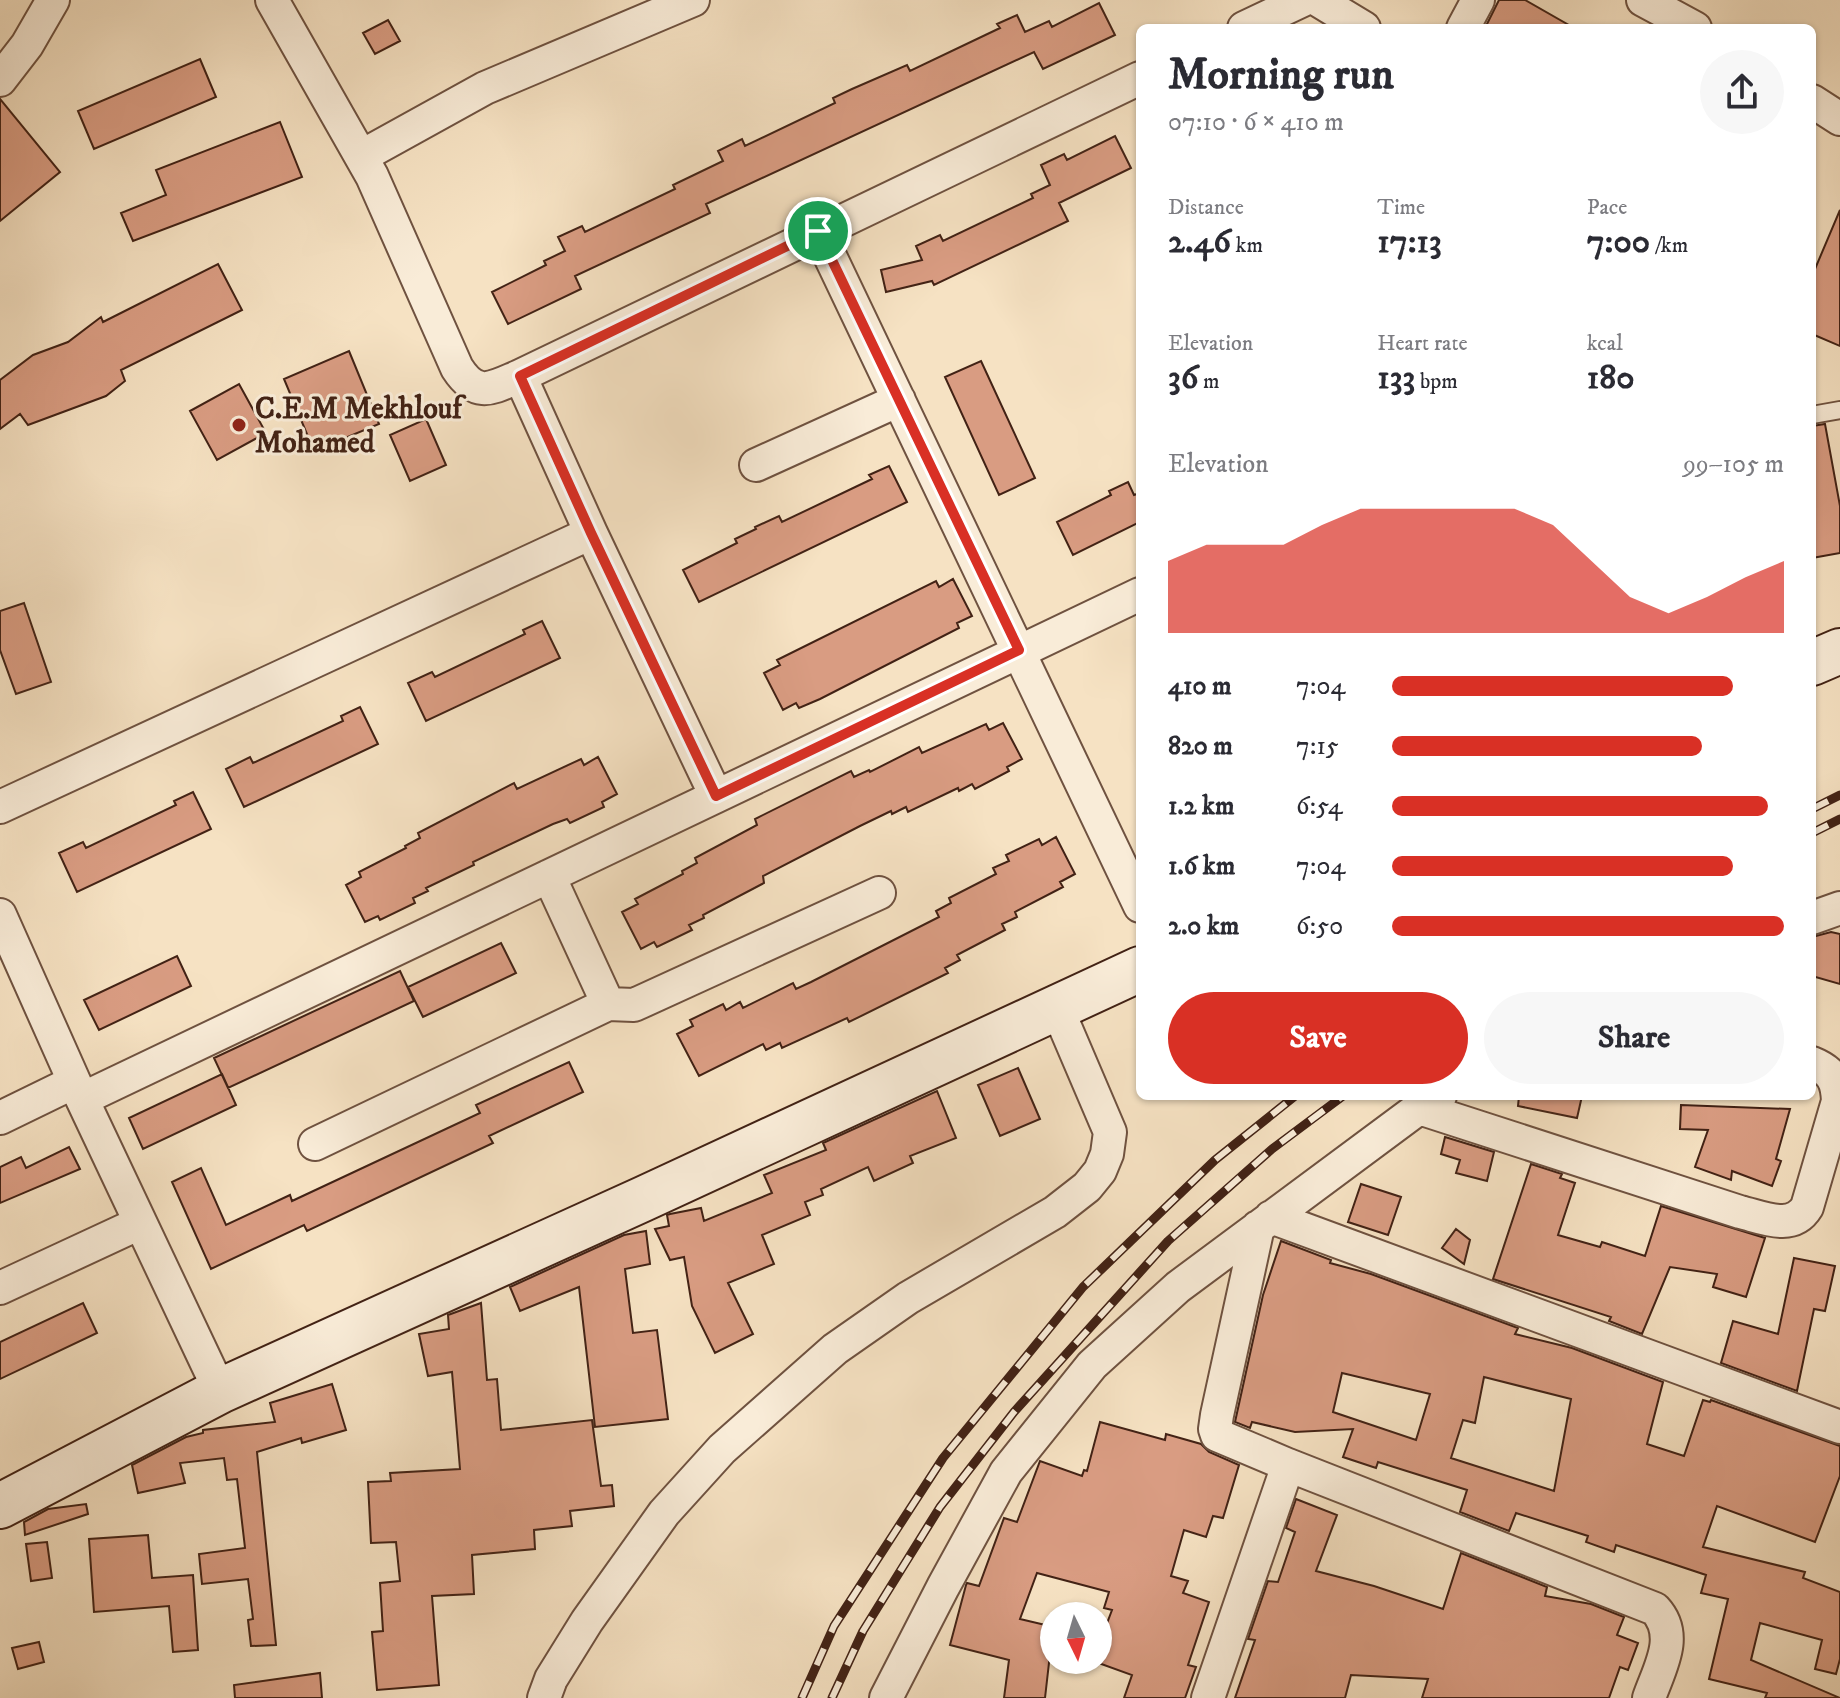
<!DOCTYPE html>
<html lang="en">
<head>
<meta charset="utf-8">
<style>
  :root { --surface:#fff; --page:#f7f7f7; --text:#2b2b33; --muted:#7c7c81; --accent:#d93025 }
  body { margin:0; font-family:"IM FELL DW Pica",serif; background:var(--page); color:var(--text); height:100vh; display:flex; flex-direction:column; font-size:30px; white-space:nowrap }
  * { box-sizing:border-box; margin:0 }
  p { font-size:26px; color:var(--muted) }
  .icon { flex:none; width:44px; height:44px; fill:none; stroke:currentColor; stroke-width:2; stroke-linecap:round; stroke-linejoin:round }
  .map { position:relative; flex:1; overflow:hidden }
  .drawer { position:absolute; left:1136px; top:24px; width:680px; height:1076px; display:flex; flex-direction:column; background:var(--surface); border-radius:12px; box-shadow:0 2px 6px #0004 }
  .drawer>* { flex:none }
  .needle { width:52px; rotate:175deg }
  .fabs { position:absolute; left:1040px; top:1602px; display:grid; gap:16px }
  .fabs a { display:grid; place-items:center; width:72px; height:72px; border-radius:50%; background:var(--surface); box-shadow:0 2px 6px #0004; font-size:40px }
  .pin { position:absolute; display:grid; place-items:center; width:68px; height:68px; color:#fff; margin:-34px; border:4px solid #fff; border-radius:50%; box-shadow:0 2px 8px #0007 }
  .round { display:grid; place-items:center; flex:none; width:84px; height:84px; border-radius:42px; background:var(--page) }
  .headline { display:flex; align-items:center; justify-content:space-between; height:136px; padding:0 32px }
  h1 { font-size:44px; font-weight:800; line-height:60px }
  .metrics { display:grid; grid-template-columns:repeat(3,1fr); gap:12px; height:136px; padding:8px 32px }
  .metrics div { display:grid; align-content:center }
  .metrics b { font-size:34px; font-weight:800 }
  .metrics small { font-size:22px; font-weight:400 }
  .metrics p { font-size:22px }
  .chart { height:224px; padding:16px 32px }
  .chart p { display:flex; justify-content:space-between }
  .chart svg { width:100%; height:144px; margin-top:8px; fill:var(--accent); opacity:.7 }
  .button { display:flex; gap:16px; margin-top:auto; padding:16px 32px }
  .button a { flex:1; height:92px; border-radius:48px; background:var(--accent); color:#fff; font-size:32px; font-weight:800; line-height:92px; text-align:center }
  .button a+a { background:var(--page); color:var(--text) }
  ul { padding:0 32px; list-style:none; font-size:26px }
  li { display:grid; grid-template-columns:128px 96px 1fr; align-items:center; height:60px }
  li i { height:20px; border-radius:10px; background:var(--accent) }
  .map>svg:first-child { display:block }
  .building { fill:#d99c82; stroke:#422215; stroke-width:2; fill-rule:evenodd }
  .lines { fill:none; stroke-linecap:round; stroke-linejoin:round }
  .service-casing { stroke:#6f5240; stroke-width:20 }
  .minor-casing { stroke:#6f5240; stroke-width:36 }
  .secondary-casing { stroke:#422215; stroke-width:48 }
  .service { stroke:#f9ecd8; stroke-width:16 }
  .minor { stroke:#f9ecd8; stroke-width:32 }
  .secondary { stroke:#f9ecd8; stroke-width:44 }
  .rail-casing { stroke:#422215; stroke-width:9 }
  .rail { stroke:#f9ecd8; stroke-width:6; stroke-dasharray:18; stroke-linecap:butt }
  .route-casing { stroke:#fff; stroke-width:16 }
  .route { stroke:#d93025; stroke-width:10 }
  .poi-dot { fill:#8f2418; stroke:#f9ecd8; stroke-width:3 }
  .labels { text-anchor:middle; stroke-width:6; stroke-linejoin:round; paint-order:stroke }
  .poi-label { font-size:30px; font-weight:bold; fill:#422215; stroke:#f9ecd8; text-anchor:start }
</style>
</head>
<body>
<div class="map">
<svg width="1840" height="1698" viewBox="0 0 1840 1698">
  <rect width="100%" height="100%" fill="#f6e2c3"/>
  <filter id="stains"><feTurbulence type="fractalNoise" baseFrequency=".0025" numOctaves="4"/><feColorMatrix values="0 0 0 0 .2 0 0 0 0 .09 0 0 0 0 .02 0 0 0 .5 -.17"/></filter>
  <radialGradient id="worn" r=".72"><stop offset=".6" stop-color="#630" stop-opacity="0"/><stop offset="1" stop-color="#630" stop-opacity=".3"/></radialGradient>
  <!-- building -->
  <path class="building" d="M1499,0H1525L1574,28H1485Z
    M1099,3L1115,35L1043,69L1034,52L706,204L710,213L575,276L581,289L508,324L492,292L546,265L544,261L565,251L558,237L582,226L585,232L675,189L673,185L723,161L718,151L742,139L745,146L835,103L833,98L852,89L907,65L910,71L1000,28L997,24L1017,15L1025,32L1049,21L1052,27Z
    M388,20L400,41L375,54L363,33Z
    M200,59L216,97L94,149L78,111Z
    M0,99L60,172L0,221Z
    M280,122L302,177L133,241L121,213L166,195L156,170Z
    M1115,136L1131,168L1059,203L1068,221L934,285L932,281L886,292L881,270L922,260L916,246L940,235L943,241L1033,198L1031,194L1050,185L1041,165L1064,154L1067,160Z
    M1840,210V346L1812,334V276Z
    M218,264L242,310L121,370L125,381L106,396L28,425L20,414L0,429V380L33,355L68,342L101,317L103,322Z
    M349,351L379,424L314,451L284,379Z
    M981,361L1035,478L999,495L945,377Z
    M239,384L266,433L217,460L190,411Z
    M426,419L446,465L410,481L390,435Z
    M1825,424L1840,506V553L1812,558V426Z
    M889,466L907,502L699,602L683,570L737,543L735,539L756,529L755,527L779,516L782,522L872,479L869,475Z
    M1128,482L1134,495L1140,493V522L1073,555L1057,522L1111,495L1109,491Z
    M953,579L972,616L957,623L959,628L820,699L799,708L796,703L783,710L764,673L780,665L777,660L936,581L939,587Z
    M24,603L51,682L16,694L0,650V611Z
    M542,621L560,658L426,721L408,683L432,672L435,677L525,634L523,630Z
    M360,707L378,744L244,807L226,769L250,757L253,763L343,721L341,716Z
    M1003,723L1022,759L1007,767L1009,771L975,789L972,784L959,791L958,788L908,812L906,807L892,814L891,811L860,826L763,876L764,883L703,915L704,918L689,925L692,930L657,947L654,942L641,949L622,912L638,904L635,899L683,874L682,871L697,863L695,858L757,825L755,819L851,771L854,777L869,770L870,772L919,747L922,753L986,724L989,730Z
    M598,757L617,794L602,802L604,807L570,823L567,819L553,824L473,862L474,865L426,888L428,891L413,898L415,903L380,920L378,916L365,922L346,885L361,877L359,872L406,848L405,846L420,838L418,833L514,783L517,789L581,759L584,765Z
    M193,792L211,829L77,892L59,853L83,842L86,848L176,805L174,801Z
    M1056,837L1075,874L1060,882L1063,887L1015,912L1017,917L1002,924L1005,930L957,955L960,960L945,968L948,973L849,1022L847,1018L782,1048L780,1043L766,1050L763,1044L699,1076L677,1034L693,1026L690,1020L723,1004L726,1010L740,1002L743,1008L793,983L796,989L811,982L939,917L936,911L951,903L949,898L996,874L993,868L1009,861L1006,855L1039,839L1042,845Z
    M1831,932L1840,934V984L1812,976V937Z
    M501,943L516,973L423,1017L408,987Z
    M177,956L191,986L99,1030L84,1000Z
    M400,971L414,1001L228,1088L214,1058Z
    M569,1062L583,1092L489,1136L493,1143L307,1231L304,1225L211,1269L172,1182L201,1168L226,1225L290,1195L292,1201L480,1113L476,1105Z
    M1018,1068L1040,1119L1000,1136L978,1085Z
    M222,1074L236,1105L143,1149L129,1118Z
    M937,1091L956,1138L910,1156L913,1163L874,1181L868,1167L821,1189L823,1195L805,1202L810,1215L762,1235L774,1264L728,1283L753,1334L715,1353L692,1306L684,1257L670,1260L655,1229L669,1226L667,1215L670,1214L701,1208L704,1221L772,1193L764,1175L826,1150L823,1143Z
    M1519,1096H1582L1577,1118L1518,1106Z
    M1681,1105L1790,1109L1776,1159L1781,1161L1772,1186L1732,1171L1731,1180L1695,1167L1708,1130L1680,1129Z
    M1445,1137L1494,1152L1487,1181L1456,1173L1460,1160L1441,1154Z
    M69,1147L80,1169L0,1203V1167L21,1157L26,1168Z
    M1531,1164L1562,1174L1560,1178L1575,1183L1558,1235L1600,1247L1602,1242L1645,1256L1661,1206L1765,1238L1746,1297L1713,1287L1717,1274L1670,1267L1642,1334L1609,1321L1611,1317L1493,1279Z
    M1361,1184L1401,1197L1388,1235L1348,1222Z
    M1456,1229L1470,1240L1464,1264L1442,1248Z
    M646,1231L650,1264L625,1269L633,1333L657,1330L668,1419L595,1427L579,1287L520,1311L510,1287L624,1235Z
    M1281,1241L1331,1260L1330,1263L1371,1274L1518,1328L1515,1334L1572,1348L1663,1382L1647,1444L1684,1456L1703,1400L1710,1402L1711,1400L1840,1446V1476L1815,1542L1717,1506L1703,1547L1805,1572L1803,1578L1840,1592V1659L1836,1674L1815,1669L1822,1640L1760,1623L1751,1660L1840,1698H1765L1767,1693L1709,1679L1728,1599L1701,1593L1706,1575L1616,1545L1614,1552L1586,1542L1588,1536L1516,1513L1509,1531L1460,1512L1467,1490L1378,1462L1376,1468L1343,1457L1353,1429L1295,1432L1252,1422L1250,1428L1235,1422L1263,1295ZM1342,1373L1430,1394L1416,1440L1333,1412ZM1484,1377L1571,1399L1554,1491L1451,1458L1463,1420L1475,1423Z
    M1794,1258L1835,1266L1825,1311L1814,1309L1797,1391L1721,1363L1733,1321L1778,1334Z
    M83,1303L97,1333L0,1379V1342Z
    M481,1303L487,1380L497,1379L501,1430L592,1420L601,1486L612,1485L614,1506L570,1511L572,1526L534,1530L535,1549L472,1555L474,1594L432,1596L439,1685L377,1690L372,1632L383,1631L380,1583L400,1581L396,1542L371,1543L368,1482L391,1481L390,1473L460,1469L452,1372L428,1376L419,1334L449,1329L448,1315Z
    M332,1384L346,1430L302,1443L301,1438L257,1452L276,1645L251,1646L248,1620L253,1619L248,1579L202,1584L199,1554L245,1548L237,1479L227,1480L224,1458L180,1463L185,1483L138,1493L132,1465L186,1437L203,1433V1430L275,1422L270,1403Z
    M1100,1422L1165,1440L1166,1434L1201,1444L1209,1452L1239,1465L1223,1518L1213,1516L1206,1537L1184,1530L1171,1576L1188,1581L1183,1593L1209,1602L1188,1665L1196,1667L1185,1698H1124L1132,1675L1093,1661L1098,1660V1647L1112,1610L1104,1608L1109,1592L1037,1573L1020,1619L1054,1627V1655L1050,1654L1045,1698H1004L1009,1660L950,1645L966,1585L967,1583L979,1586L1004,1518L1017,1522L1040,1461L1082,1476L1084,1470L1087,1471Z
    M1296,1499L1337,1515L1316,1571L1374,1586L1443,1609L1461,1553L1547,1587L1545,1596L1591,1604L1624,1617L1617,1635L1638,1643L1628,1670L1620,1667L1609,1698H1422L1428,1679L1351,1675L1345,1698H1235L1255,1640L1248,1639L1268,1581L1278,1582L1295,1532L1286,1528Z
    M86,1504L88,1514L25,1535L24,1522L48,1509Z
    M148,1535L152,1578L193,1575L198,1650L173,1652L169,1606L94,1612L89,1539Z
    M47,1542L52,1578L31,1581L26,1544Z
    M39,1642L44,1662L18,1669L12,1648Z
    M320,1673L322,1698H235L234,1685Z"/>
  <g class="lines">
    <!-- service casing -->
    <g class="service-casing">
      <path id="service" d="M1812,415L1840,410"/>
    </g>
    <!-- minor casing -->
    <g class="minor-casing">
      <path id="minor" d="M272,0L372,176L457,368C477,399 492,388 520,376L1140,78
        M1318,0L1364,28
        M1643,0L1695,28
        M1244,28L1303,0
        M1463,28L1478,0
        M0,80L27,45L53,0
        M1812,101L1840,119
        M362,156L485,88L693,0
        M818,231L1140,906
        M520,376L591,533L716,796
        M756,465L899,400
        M0,807L591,533
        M549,876L608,1004
        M0,915L82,1099
        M1812,918L1840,908
        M1419,1108L1740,1212C1762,1217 1792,1232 1807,1207L1838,1101C1837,1080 1832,1071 1812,1063
        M0,1118L74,1082
        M315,1144L608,1004L634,1005L879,893
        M1271,1217L1840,1427
        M1258,1227L1217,1415L1215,1429L1217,1435L1288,1465L1655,1609C1680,1636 1659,1669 1649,1698
        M0,1288L140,1223
        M220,1391L82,1099L1140,594
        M544,1698L551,1679L587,1621L664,1513L722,1449L835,1349L908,1298L1055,1212L1087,1187L1100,1171L1107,1154L1110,1132L1057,1008
        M886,1698L943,1587L1006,1472L1092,1365L1178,1287L1419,1108L1440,1096
        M1208,1698L1288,1465"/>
    </g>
    <!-- secondary casing -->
    <g class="secondary-casing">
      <path id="secondary" d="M1812,663L1840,651
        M0,1506L220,1391L643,1199L1140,969"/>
    </g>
    <!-- service -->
    <use href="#service" class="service"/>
    <!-- minor -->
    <use href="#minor" class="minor"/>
    <!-- secondary -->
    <use href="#secondary" class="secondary"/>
    <!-- rail casing -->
    <g class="rail-casing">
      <path id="rail" d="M1812,809L1840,795
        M1812,833L1840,819
        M802,1698L834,1626L943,1458L1083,1287L1215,1160L1295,1096
        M832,1698L863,1631L940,1507L1014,1412L1168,1241L1272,1149L1343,1096"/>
    </g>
    <!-- rail -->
    <use href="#rail" class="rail"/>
  </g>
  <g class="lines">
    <!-- route casing -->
    <g class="route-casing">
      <path id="route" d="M818,231L1019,650L716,796L591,533L520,376Z"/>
    </g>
    <!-- route -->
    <use href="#route" class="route"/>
  </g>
  <!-- markers -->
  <circle class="poi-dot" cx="239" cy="425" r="8"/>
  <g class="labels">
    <!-- poi labels -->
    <g class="poi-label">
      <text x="255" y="418">C.E.M Mekhlouf<tspan x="255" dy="34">Mohamed</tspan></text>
    </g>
  </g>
  <rect width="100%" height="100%" filter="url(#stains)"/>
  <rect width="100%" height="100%" fill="url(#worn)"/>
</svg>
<div class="fabs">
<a><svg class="needle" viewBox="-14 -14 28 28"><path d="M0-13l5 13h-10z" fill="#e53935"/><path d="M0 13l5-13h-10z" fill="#7c7c81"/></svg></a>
</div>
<div class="pin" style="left:818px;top:231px;background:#1e9e55"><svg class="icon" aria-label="arrive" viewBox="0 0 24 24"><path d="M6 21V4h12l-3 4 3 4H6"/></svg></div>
<section class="drawer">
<div class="headline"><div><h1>Morning run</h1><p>07:10 · 6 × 410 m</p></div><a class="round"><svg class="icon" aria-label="share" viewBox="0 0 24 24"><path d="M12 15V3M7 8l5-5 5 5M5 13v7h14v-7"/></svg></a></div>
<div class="metrics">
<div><p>Distance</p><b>2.46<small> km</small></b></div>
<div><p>Time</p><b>17:13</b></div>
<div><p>Pace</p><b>7:00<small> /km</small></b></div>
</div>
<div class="metrics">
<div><p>Elevation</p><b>36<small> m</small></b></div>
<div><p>Heart rate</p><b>133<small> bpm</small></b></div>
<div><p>kcal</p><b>180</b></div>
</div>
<div class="chart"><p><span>Elevation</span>99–105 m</p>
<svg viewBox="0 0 160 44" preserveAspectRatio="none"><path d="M0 44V22L10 17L20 17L30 17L40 11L50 6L60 6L70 6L80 6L90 6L100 11L110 22L120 33L130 38L140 33L150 27L160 22V44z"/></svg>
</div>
<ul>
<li><b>410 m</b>7:04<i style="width:87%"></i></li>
<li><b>820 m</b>7:15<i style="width:79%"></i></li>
<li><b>1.2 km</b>6:54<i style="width:96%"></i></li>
<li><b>1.6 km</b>7:04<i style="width:87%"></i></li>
<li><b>2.0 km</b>6:50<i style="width:100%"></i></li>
</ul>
<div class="button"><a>Save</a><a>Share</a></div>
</section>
</div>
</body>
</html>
